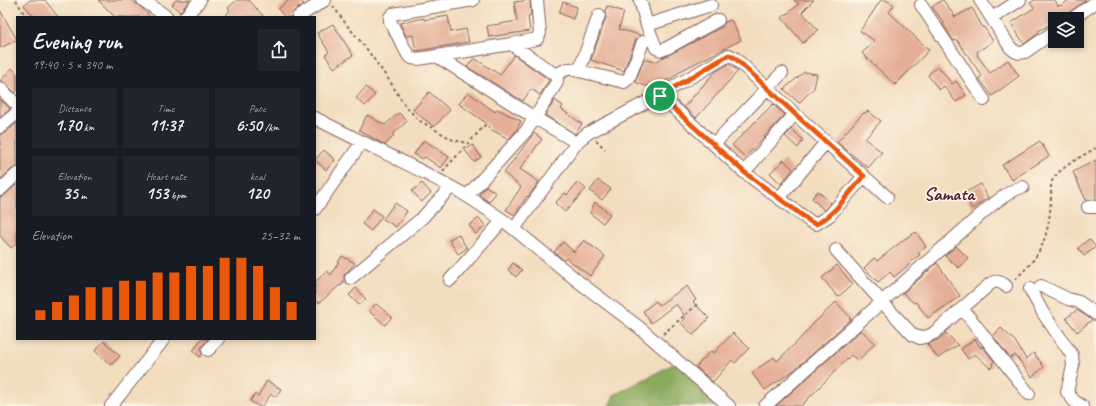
<!DOCTYPE html>
<html lang="en">
<head>
<meta charset="utf-8">
<style>
  :root { --surface:#171b24; --page:#20242c; --text:#f1f3f6; --muted:#9ea1a6; --accent:#ea580c }
  body { margin:0; font-family:Caveat,sans-serif; background:var(--page); color:var(--text); height:100vh; display:flex; flex-direction:column; font-size:15px; white-space:nowrap }
  * { box-sizing:border-box; margin:0 }
  p { font-size:13px; color:var(--muted) }
  .icon { flex:none; width:22px; height:22px; fill:none; stroke:currentColor; stroke-width:2; stroke-linecap:round; stroke-linejoin:round }
  .map { position:relative; flex:1; overflow:hidden }
  .panel { position:absolute; left:16px; top:16px; width:300px; height:324px; display:flex; flex-direction:column; background:var(--surface); border-radius:0px; box-shadow:0 2px 6px #0003 }
  .panel>* { flex:none }
  .tools { position:absolute; left:1048px; top:12px; display:grid; gap:8px }
  .tools a { display:grid; place-items:center; width:36px; height:36px; border-radius:0px; background:var(--surface); box-shadow:0 2px 6px #0003; font-size:20px }
  .pin { position:absolute; display:grid; place-items:center; width:34px; height:34px; color:#fff; margin:-17px; border:2px solid #fff; border-radius:50%; box-shadow:0 1px 4px #0007 }
  .round { display:grid; place-items:center; flex:none; width:42px; height:42px; border-radius:0px; background:var(--page) }
  .head { display:flex; align-items:center; justify-content:space-between; height:68px; padding:0 16px }
  h1 { font-size:22px; font-weight:600; line-height:30px }
  .figures { display:grid; grid-template-columns:repeat(3,1fr); gap:6px; height:68px; padding:4px 16px }
  .figures div { display:grid; align-content:center; border-radius:0px; background:var(--page); text-align:center }
  .figures b { font-size:17px; font-weight:600 }
  .figures small { font-size:11px; font-weight:400 }
  .figures p { font-size:11px }
  .chart { height:112px; padding:8px 16px }
  .chart p { display:flex; justify-content:space-between }
  .chart svg { width:100%; height:72px; margin-top:4px; stroke:var(--accent); stroke-width:6 }
  .map>svg:first-child { display:block }
  .forest { fill:#8aaa5e; stroke:#6a6444 }
  .building { fill:#e5af97 }
  .lines { fill:none; stroke-linecap:round; stroke-linejoin:round }
  .minor-casing { stroke:#85625f; stroke-width:14 }
  .path { stroke:#85625f; stroke-width:2; stroke-dasharray:3 3; stroke-linecap:butt }
  .minor { stroke:#fff; stroke-width:12 }
  .route-casing { stroke:#fff; stroke-width:8 }
  .route { stroke:#ea580c; stroke-width:5 }
  .labels { text-anchor:middle; stroke-width:3.5; stroke-linejoin:round; paint-order:stroke }
  .quarter-label { font-size:19px; font-weight:bold; fill:#4a1f2b; stroke:#fcf5e5 }
</style>
</head>
<body>
<div class="map">
<svg width="1096" height="406" viewBox="0 0 1096 406">
  <rect width="100%" height="100%" fill="#fcf5e5"/>
  <filter id="ink" filterUnits="userSpaceOnUse"><feTurbulence type="fractalNoise" baseFrequency=".025" numOctaves="2"/><feDisplacementMap in="SourceGraphic" scale="8" xChannelSelector="R" yChannelSelector="G"/><feConvolveMatrix kernelMatrix="1 2 1 2 8 2 1 2 1" color-interpolation-filters="sRGB"/></filter>
  <filter id="wash" filterUnits="userSpaceOnUse"><feTurbulence type="fractalNoise" baseFrequency=".012" numOctaves="4" result="noise"/><feDisplacementMap in="SourceGraphic" scale="16" xChannelSelector="R" yChannelSelector="G"/><feGaussianBlur stdDeviation="0.9" result="paint"/><feColorMatrix in="noise" values="0 0 0 0 0 0 0 0 0 0 0 0 0 0 0 0 0 1.4 0 .05"/><feComposite in="paint" operator="in"/></filter>
  <g filter="url(#wash)">
    <rect width="100%" height="100%" fill="#f3ddbf"/>
    <!-- forest -->
    <path class="forest" d="M677,362L716,406H609L614,395Z"/>
    <g id="blocks">
      <!-- building -->
      <path class="building" d="M30,0H45L58,17H34L24,5Z
        M98,0H132L143,9L150,17H115Z
        M176,0H190L180,12L172,5Z
        M237,0H249L264,17H225L230,10L228,8Z
        M289,0H300L304,4L294,11L291,17H285L278,9Z
        M530,0L531,15L528,16L530,31L489,37L487,26L517,21L514,2Z
        M794,0H814L802,12L818,30L803,43L782,18L799,4Z
        M881,0H886L894,5L889,12L929,50L895,85L862,53L875,41L860,31Z
        M942,0H943L955,17L972,8L983,28L984,27L993,41L977,52L978,54L977,55L990,73L1008,60L1019,76L992,96L979,78L982,76L957,40L954,41L943,24L944,23L932,7Z
        M1035,0H1055L1058,6L1060,5L1061,6L1069,0H1086L1068,13L1065,16L1060,19H1055V22L1038,31L1039,33L1024,44L1011,23L1034,8L1030,3Z
        M563,2L577,7L573,19L559,13Z
        M607,6L624,12L619,29L640,35L636,39L624,71L591,60L606,18L605,11Z
        M0,10L17,40L0,48Z
        M448,16L451,32L466,29L469,42L416,51L413,35L406,36L400,23L424,18V20Z
        M731,20L741,40L682,70L672,78L656,85L646,86L635,82L644,59L655,62L722,27L725,22Z
        M333,24L353,55L334,68L325,55L329,52L317,33Z
        M514,55L549,80L540,95L531,89L523,101L467,67L474,58L500,75Z
        M729,64L738,71L696,118L684,107L715,72Z
        M938,66L952,84L956,81L966,95L956,102L944,86L939,90L928,75Z
        M12,68L17,74V91L15,93L5,83L0,81Z
        M804,72L817,74L814,88L799,103L784,89Z
        M366,87L375,95L365,106L356,98Z
        M429,92L450,110L434,127L413,110Z
        M468,92L495,112L497,109L521,121L516,131L509,139L488,128L489,125L459,104Z
        M0,99L10,109L0,117Z
        M555,100L563,106L561,109L582,124L575,134L545,115Z
        M773,104L785,115L745,157L732,145Z
        M868,111L881,121L865,139L882,152L868,168L837,142L861,115Z
        M399,113L407,121L392,135L394,136L385,145L359,130L367,115L385,125Z
        M17,123V167L12,169L0,180V134L5,133Z
        M792,129L803,140L798,148L785,136Z
        M534,133L542,139L520,169L539,182L528,197L527,196L515,215L506,210L521,187L504,173Z
        M424,140L449,157L441,168L425,157L423,159L414,154Z
        M1040,141L1049,156L1012,180L1002,165Z
        M473,145L481,157L474,162L465,150Z
        M324,150L335,160L326,170L315,160Z
        M784,160L793,169L781,184L770,173Z
        M1096,160V200H1086L1073,172Z
        M598,180L611,189L602,200L590,191Z
        M578,182L586,189L565,212L555,203L565,193L567,195Z
        M422,183L431,193L422,202L412,191Z
        M17,184V243L11,248L0,236V197L5,195Z
        M981,184L988,198L972,209L964,193Z
        M486,186L496,193L489,202L479,195Z
        M818,191L831,203L824,210L812,198Z
        M595,202L610,214L603,223L590,213Z
        M395,203L407,211L396,227L383,219Z
        M373,209L382,216L371,231L362,224Z
        M479,218L485,226L476,234L469,225Z
        M916,232L926,247L918,253L920,255L910,262L911,263L894,277L890,272L878,282L864,268L874,258L877,261L906,238Z
        M458,234L467,248L458,254L449,240Z
        M1089,239L1096,247L1084,256L1078,248Z
        M584,240L605,256L590,276L566,258L564,260L554,252L563,242L574,252Z
        M956,246L968,258L959,268L945,256Z
        M342,256L355,263L344,275V281L341,286L340,285L319,303L315,299V282L327,271L331,275Z
        M513,263L522,270L516,277L508,270Z
        M937,263L960,296L928,318L916,302L914,303L903,293Z
        M837,265L853,284L838,297L822,278Z
        M687,286L696,300L693,302L709,318L693,335L681,323L686,318L676,304L651,323L643,311L656,301L659,305Z
        M356,288L366,299L359,305L349,295Z
        M836,302L850,317L849,318L851,319L793,371L765,390L752,373L774,357L777,361L797,342L815,322Z
        M376,304L392,317L385,325L369,311Z
        M1077,310L1092,320L1077,332L1066,318Z
        M1001,328L1015,341L1026,359L1034,353L1044,367L1032,377L1015,355L1010,358L993,336Z
        M861,330L875,343L858,361L851,355L801,406H776Z
        M733,333L749,348L735,363L732,360L713,382L696,367L711,351L714,353Z
        M946,333L958,345L938,358L927,344L938,340Z
        M201,339H208L201,348L202,354L200,357L193,351Z
        M975,339L981,348L982,346L994,361L992,364L993,366L990,368L975,354L968,359L961,349Z
        M104,341L120,356L111,365L95,351Z
        M267,381L281,389L276,397L271,394L262,406H258L250,401L255,394L258,396Z"/>
    </g>
  </g>
  <g filter="url(#ink)">
    <use href="#blocks" fill-opacity="0" stroke="#85625f" stroke-width="1"/>
    <g class="lines">
      <!-- minor casing -->
      <g class="minor-casing">
        <path id="minor" d="M143,0L167,17
          M473,0L393,14L390,17V21L408,55L412,58L418,59L511,44L537,39L540,33L537,0
          M640,0L647,25L711,5
          M980,0L1010,47C1015,52 1018,54 1025,52L1055,31
          M921,5L984,100
          M185,17L200,0
          M298,17L325,0
          M992,18L1020,0
          M1072,19L1096,2
          M647,25L656,48L662,50L667,48L718,20
          M511,44L557,76V82L535,118L569,138
          M579,71L599,15
          M555,75L567,69H571L624,82L629,78L643,42
          M0,88L17,105
          M660,95L744,172L811,222L816,224L830,215L864,176
          M315,118C366,145 418,167 467,196L526,131L535,118L438,57
          M0,127L17,113
          M714,144L782,73
          M744,172L795,114
          M0,190L17,174
          M467,196L503,220L579,282L640,328L729,406
          M779,198L826,142
          M1088,207H1096
          M315,209L362,142
          M514,229L578,141L588,133L660,95L729,55L735,58L795,114L887,197
          M836,250L881,301L913,335L920,338L928,336L934,333L990,284C996,280 1000,281 1006,286
          M351,278L422,218L451,187
          M450,280L503,220
          M1041,286L1068,299L1079,302L1096,314
          M1030,289L1043,313L1072,355L1073,366L1067,392L1074,401L1082,406
          M962,308L1029,394
          M208,350L218,339
          M111,406L164,339
          M765,406C828,350 890,294 953,239C970,225 1003,191 1023,187"/>
      </g>
      <!-- path -->
      <path class="path" d="M16,0L26,17
        M333,6L346,24L366,48L391,83L405,106L420,121L453,140L468,143
        M596,140L605,149
        M443,171L486,124
        M1015,279C1043,255 1049,235 1051,198C1052,191 1049,184 1054,178C1061,167 1084,155 1096,148
        M663,334L699,303"/>
      <!-- minor -->
      <use href="#minor" class="minor"/>
    </g>
  </g>
  <g class="lines" filter="url(#ink)">
    <!-- route casing -->
    <g class="route-casing">
      <path id="route" d="M729,55L735,58L795,114L864,176C849,192 836,214 816,224L811,222L744,172L660,96Z"/>
    </g>
    <!-- route -->
    <use href="#route" class="route"/>
  </g>
  <g class="labels">
    <!-- quarter labels -->
    <g class="quarter-label">
      <text x="949" y="200">Samata</text>
    </g>
  </g>
</svg>
<div class="tools">
<a><svg class="icon" aria-label="layers" viewBox="0 0 24 24"><path d="M12 4l9 5-9 5-9-5zM3 14l9 5 9-5"/></svg></a>
</div>
<div class="pin" style="left:660px;top:96px;background:#1e9e55"><svg class="icon" aria-label="arrive" viewBox="0 0 24 24"><path d="M6 21V4h12l-3 4 3 4H6"/></svg></div>
<section class="panel">
<div class="head"><div><h1>Evening run</h1><p>19:40 · 5 × 340 m</p></div><a class="round"><svg class="icon" aria-label="share" viewBox="0 0 24 24"><path d="M12 15V3M7 8l5-5 5 5M5 13v7h14v-7"/></svg></a></div>
<div class="figures">
<div><p>Distance</p><b>1.70<small> km</small></b></div>
<div><p>Time</p><b>11:37</b></div>
<div><p>Pace</p><b>6:50<small> /km</small></b></div>
</div>
<div class="figures">
<div><p>Elevation</p><b>35<small> m</small></b></div>
<div><p>Heart rate</p><b>153<small> bpm</small></b></div>
<div><p>kcal</p><b>120</b></div>
</div>
<div class="chart"><p><span>Elevation</span>25–32 m</p>
<svg viewBox="0 0 160 44" preserveAspectRatio="none"><path d="M5 44V38M15 44V33M25 44V29M35 44V24M45 44V24M55 44V20M65 44V20M75 44V15M85 44V15M95 44V11M105 44V11M115 44V6M125 44V6M135 44V11M145 44V24M155 44V33"/></svg>
</div>
</section>
</div>
</body>
</html>
